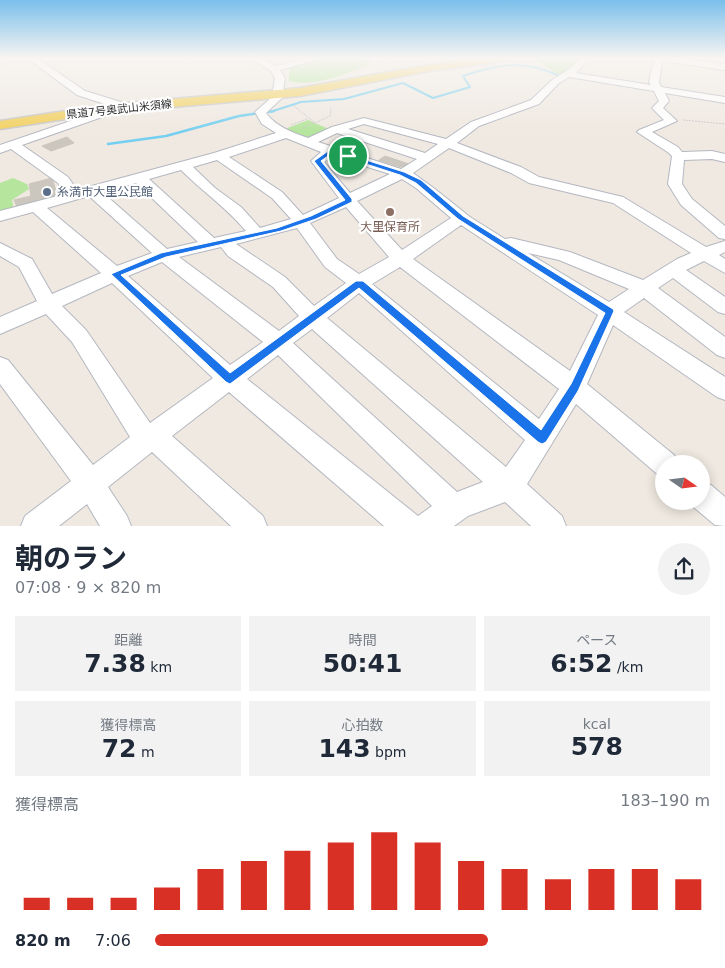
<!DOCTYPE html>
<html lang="ja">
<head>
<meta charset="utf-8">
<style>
  :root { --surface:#fff; --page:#f2f2f3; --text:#1f2937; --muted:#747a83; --accent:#d93025 }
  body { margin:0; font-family:"DejaVu Sans","Noto Sans JP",sans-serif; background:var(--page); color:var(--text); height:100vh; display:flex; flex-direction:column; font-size:19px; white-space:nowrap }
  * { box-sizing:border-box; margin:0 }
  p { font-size:16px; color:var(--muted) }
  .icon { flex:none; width:28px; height:28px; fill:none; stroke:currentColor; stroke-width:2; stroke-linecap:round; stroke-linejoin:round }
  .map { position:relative; height:526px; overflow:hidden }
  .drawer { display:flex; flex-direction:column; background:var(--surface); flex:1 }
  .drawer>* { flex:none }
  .needle { width:32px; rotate:104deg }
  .fabs { position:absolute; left:655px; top:455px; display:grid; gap:10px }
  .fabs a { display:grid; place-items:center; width:55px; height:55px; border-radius:50%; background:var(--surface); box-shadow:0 2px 12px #0003; font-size:25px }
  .pin { position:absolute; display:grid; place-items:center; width:42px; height:42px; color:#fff; margin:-21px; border:2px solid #fff; border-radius:50%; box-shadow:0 1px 5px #0007 }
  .round { display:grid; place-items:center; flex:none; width:52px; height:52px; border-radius:26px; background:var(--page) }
  .headline { display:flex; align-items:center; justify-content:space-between; height:85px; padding:0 15px }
  h1 { font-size:28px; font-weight:700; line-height:38px }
  .figures { display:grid; grid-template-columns:repeat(3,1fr); gap:8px; height:85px; padding:5px 15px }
  .figures div { display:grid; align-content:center; border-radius:0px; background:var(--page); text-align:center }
  .figures b { font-size:25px; font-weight:700 }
  .figures small { font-size:14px; font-weight:400 }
  .figures p { font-size:14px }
  .chart { height:140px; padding:10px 15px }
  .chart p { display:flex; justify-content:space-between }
  .chart svg { width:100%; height:90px; margin-top:5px; stroke:var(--accent); stroke-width:6 }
  ul { padding:0 15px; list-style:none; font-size:16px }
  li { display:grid; grid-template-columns:80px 60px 1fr; align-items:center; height:38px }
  li i { height:12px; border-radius:6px; background:var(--accent) }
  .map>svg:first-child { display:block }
  .green { fill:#b6e59e }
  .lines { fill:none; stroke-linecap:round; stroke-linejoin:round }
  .stream-far1 { stroke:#75cff0; stroke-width:2 }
  .stream { stroke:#75cff0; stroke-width:2.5 }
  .building { fill:#cbc7bf; stroke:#cbc5ba }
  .minor-casing { stroke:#b4b7c1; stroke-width:2 }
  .major-casing { stroke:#c9c9c9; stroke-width:3 }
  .path { stroke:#c9c9c9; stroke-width:1; stroke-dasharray:2 1; stroke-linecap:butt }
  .minor { fill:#fff; fill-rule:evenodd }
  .major { fill:#f2d163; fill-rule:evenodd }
  .route { fill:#1a73e8; stroke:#fff; fill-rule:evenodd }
  .service-dot { fill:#5c6f8a; stroke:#fff; stroke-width:2 }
  .education-dot { fill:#8d6e63; stroke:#fff; stroke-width:2 }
  .labels { text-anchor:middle; stroke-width:4.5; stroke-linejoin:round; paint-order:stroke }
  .far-street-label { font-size:11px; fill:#2e2e2e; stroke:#fff }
  .service-label { font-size:12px; fill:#4e5e75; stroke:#fff; text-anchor:start }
  .education-label { font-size:12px; fill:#785e54; stroke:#fff }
</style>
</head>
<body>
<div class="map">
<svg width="725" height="526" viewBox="0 0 725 526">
  <rect width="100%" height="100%" fill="#efe9e1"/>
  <!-- green -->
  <path class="green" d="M321,58H359L373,62C352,73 312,88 289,81V68Z
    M580,58L561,76L534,59L540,58Z
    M308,120L329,129L309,139L285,129Z
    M13,178L27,184L29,189L12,200L14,209L0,214V183Z"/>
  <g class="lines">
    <!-- stream-far1 -->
    <path class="stream-far1" d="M270,112L301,102L344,99L403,83L433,98L470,87L463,76C500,63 524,60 560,76"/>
    <!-- stream -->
    <path class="stream" d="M108,144L166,136L239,116L274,111"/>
  </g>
  <!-- building -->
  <path class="building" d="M67,137L74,143L51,151L42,146Z
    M385,156L412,165L400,167L379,160Z
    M52,178L56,191L63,189L65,194L17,207L14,200L31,196L29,184Z"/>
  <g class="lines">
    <!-- minor casing -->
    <g class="minor-casing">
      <path id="minor" d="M0,58H17L0,64Z
        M27,58H37L85,91L121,102V108L116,111L112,110L111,106L77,95Z
        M250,58H261L276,66L307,58H323L280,70L285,78L282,98L266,113C275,126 293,133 308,138L332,127L364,118L446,139L471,122L531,100L552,80L568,70L581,58H590L576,73L651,85L649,82L654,58H681L725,64V70L662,61L659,82L661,87L725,97V103L665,93L669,101L663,108L677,121L652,132L678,147L682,152L712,151L725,154V162L712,159L684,160L682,184L692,199L725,226V239L719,238L681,205L668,184L672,156L669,153L637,132L639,130L664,120L652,108L659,101L654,91L569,77L558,84L539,104L479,126L457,143L521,167L539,177L623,197L706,247L725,241V252L719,255L725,259V273L704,261L686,270L725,297V314L718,312L673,278L658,288L725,337V358L717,355L644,298L624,312L725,377V400L717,397L613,325L587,384L674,455L678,464H664V477L656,473L576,404L527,484L562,516L566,526H531L505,502L468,516L454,526H384L229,392L172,436L263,516L267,526H231L152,452L108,487L127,516L131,526H100L87,504L59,526H21L25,516L71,481L0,384V357L8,360L93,465L130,437L72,342L46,314L0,334V317L37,301L19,267L0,256V243L32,259L52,294L101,273L33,212L0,221V211L65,194L58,183L11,149L0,153V145L97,112L100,107H108L109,109L105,116L22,145L68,177L77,190L214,153L276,133L262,124L255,112L272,97L275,78L271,71ZM364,124L438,144L425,153L348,129ZM337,133L417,159L401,169L318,142ZM286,138L321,152L311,161L339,198L303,215L282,192L229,157ZM449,148L511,173L529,183L613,203L691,253L677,259L643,280L570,252L511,238L505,239L470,217L435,189L413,173ZM332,156L390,174L350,193L324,162ZM217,160L272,198L291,219L260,228L241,207L215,188L193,167ZM181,170C202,191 227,208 246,231L214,238L149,179ZM402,179L416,188L451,218L402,250L357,201ZM136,183L198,242L167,249L102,192ZM89,196L152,253L117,266L47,208ZM346,207L389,257L359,274L337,259L310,223ZM461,225L598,315L570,371L413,259ZM297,228L325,267L346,283L314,306L285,277L236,244ZM221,247L228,256L273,287L299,316L279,331L179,257ZM528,253L559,260L629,289L609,302ZM162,262L263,342L230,365L128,276ZM400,267L559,389L539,419L372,284ZM112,283L213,378L150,423L86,330L62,306ZM359,293L525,440L506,467L327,318ZM312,329L483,482L457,492L293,343ZM278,355L432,506L418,516L247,379Z
        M701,481L711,485L725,497V526L715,525L691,505L690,501H701Z"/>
    </g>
    <!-- major casing -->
    <g class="major-casing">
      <path id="major" d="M479,58H510L505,61L428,71L300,96L104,113L0,129V121L104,105L300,88L428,65Z"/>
    </g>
    <!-- path -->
    <path class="path" d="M178,58L183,60L194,58
      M328,61L336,63
      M358,71L390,58
      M294,106L314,122L302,129
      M683,120L725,124
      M313,124L330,116L331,107
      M291,125L307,119"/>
    <!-- minor -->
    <use href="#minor" class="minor"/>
    <!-- major -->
    <use href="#major" class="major"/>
  </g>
  <!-- sky -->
  <linearGradient id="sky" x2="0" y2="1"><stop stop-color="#7abfeb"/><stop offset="0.44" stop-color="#f8f5f2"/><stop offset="1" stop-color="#f8f5f2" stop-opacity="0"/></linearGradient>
  <rect width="725" height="132" fill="url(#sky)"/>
  <!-- route -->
  <path class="route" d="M331,149L404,172L421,180L463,216L613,309L614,311L578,391L546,442L542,444L538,442L359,288L230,384L226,382L111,274L161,253L277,228L311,216L345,200L314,161ZM332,153L400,175L416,183L458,219L605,313L571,384L541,430L363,281H356L230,373L121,275L166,257L281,231L316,219L352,202V199L321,161Z"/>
  <!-- markers -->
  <circle class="service-dot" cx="47" cy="192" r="5"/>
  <circle class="education-dot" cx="390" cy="212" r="5"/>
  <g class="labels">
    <!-- far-street labels -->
    <g class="far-street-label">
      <text transform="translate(119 109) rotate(-6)" y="4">県道7号奥武山米須線</text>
    </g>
    <!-- service labels -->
    <g class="service-label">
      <text x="57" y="196">糸満市大里公民館</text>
    </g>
    <!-- education labels -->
    <g class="education-label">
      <text x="390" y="231">大里保育所</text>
    </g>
  </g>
</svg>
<div class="fabs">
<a><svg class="needle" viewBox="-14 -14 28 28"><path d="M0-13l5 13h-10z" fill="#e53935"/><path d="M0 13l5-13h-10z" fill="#747a83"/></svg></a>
</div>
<div class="pin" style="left:348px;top:156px;background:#1e9e55"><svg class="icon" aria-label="arrive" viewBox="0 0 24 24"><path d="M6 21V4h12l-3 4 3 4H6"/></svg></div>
</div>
<section class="drawer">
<div class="headline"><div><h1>朝のラン</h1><p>07:08 · 9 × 820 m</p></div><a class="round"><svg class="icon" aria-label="share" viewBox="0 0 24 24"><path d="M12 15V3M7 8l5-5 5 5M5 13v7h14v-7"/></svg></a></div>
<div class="figures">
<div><p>距離</p><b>7.38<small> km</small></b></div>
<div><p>時間</p><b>50:41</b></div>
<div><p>ペース</p><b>6:52<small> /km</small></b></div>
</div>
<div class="figures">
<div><p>獲得標高</p><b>72<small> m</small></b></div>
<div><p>心拍数</p><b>143<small> bpm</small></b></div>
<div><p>kcal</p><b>578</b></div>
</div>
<div class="chart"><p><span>獲得標高</span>183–190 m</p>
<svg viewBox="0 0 160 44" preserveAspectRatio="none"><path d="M5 44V38M15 44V38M25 44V38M35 44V33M45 44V24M55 44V20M65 44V15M75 44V11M85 44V6M95 44V11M105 44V20M115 44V24M125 44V29M135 44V24M145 44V24M155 44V29"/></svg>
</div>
<ul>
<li><b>820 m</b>7:06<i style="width:60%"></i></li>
</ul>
</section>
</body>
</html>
